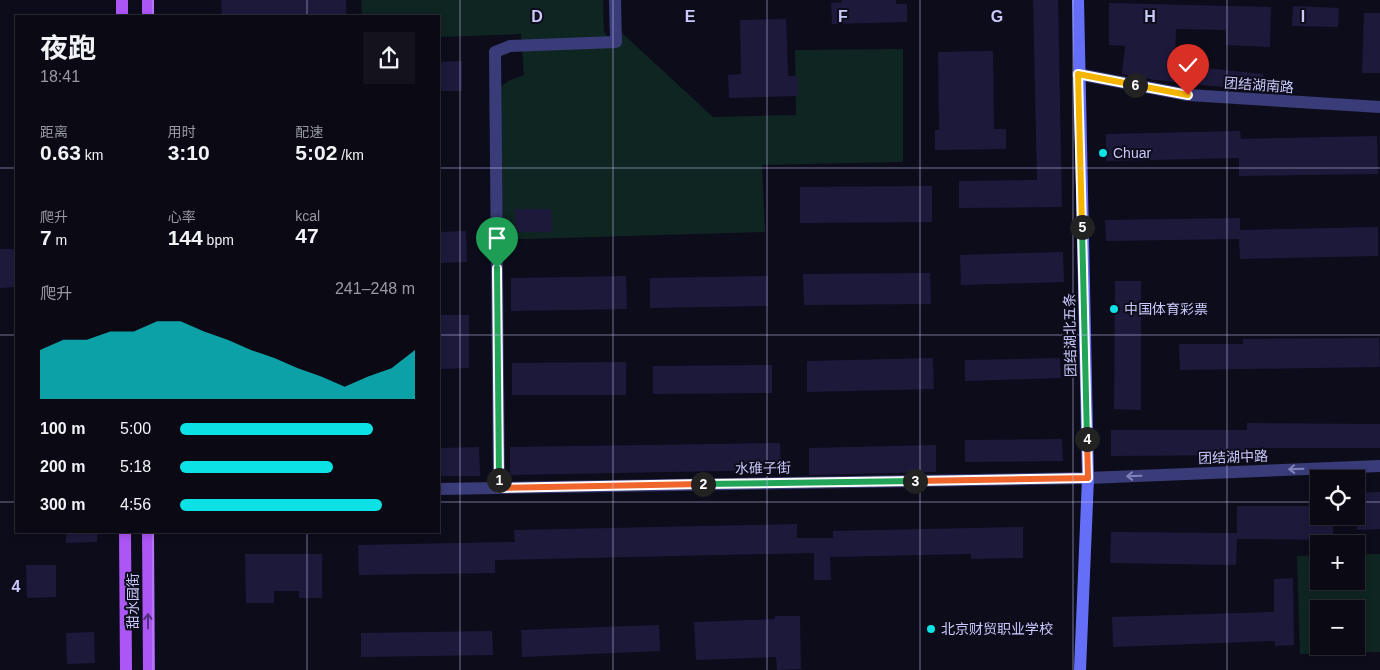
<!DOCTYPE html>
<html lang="zh">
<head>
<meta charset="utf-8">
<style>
  :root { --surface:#0a0914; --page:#13121d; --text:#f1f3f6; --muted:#999aa0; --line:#2a2a34; --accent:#0ce2e5 }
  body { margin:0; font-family:Arial,"Noto Sans SC",sans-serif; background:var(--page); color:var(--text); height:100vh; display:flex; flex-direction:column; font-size:19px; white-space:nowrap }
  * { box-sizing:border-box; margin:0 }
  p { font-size:16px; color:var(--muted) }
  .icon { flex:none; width:28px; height:28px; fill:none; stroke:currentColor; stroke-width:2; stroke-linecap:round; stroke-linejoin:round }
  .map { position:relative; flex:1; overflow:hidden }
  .sheet { position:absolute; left:15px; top:15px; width:425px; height:518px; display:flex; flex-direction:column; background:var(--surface); border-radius:0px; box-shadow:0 2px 8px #0003,0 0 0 1px var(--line) }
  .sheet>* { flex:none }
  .buttons { position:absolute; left:1310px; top:470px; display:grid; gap:10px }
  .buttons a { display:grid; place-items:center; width:55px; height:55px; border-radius:0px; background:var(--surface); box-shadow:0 2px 8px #0003,0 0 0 1px var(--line); font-size:25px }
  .pin { position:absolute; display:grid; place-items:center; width:42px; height:42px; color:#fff; margin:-51px -21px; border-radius:50% 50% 50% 0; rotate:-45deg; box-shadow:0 0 5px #0007 }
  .pin .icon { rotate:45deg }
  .km { position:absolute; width:25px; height:25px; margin:-12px; border-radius:50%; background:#222; color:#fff; font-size:14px; line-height:25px; text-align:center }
  .round { display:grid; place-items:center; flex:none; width:52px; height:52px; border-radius:0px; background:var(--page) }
  .headline { display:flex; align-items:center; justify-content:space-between; height:85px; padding:0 25px }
  h1 { font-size:28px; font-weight:700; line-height:38px }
  .stats { display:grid; grid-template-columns:repeat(3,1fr); gap:8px; height:85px; padding:5px 25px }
  .stats div { display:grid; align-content:center }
  .stats b { font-size:21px; font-weight:700 }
  .stats small { font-size:14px; font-weight:400 }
  .stats p { font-size:14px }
  .chart { height:140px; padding:10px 25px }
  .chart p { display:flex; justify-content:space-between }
  .chart svg { width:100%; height:90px; margin-top:5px; fill:var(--accent); opacity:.7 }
  ul { padding:0 25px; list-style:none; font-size:16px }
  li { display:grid; grid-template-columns:80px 60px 1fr; align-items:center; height:38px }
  li i { height:12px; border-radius:6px; background:var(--accent) }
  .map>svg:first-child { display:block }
  .green { fill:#0f2522; fill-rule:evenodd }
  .building { fill:#1d193b }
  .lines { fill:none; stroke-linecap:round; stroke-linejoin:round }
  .street { stroke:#393c78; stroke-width:12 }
  .secondary { stroke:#656ef7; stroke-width:12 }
  .primary { stroke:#ad56f6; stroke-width:12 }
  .oneway { stroke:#8282ba }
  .oneway2 { stroke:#552d7e }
  .split-1-casing { stroke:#fff; stroke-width:10 }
  .split-2-casing { stroke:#fff; stroke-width:10 }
  .split-3-casing { stroke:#fff; stroke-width:10 }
  .split-4-casing { stroke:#fff; stroke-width:10 }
  .split-5-casing { stroke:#fff; stroke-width:10 }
  .split-6-casing { stroke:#fff; stroke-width:10 }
  .split-7-casing { stroke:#fff; stroke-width:10 }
  .split-1 { stroke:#22a559; stroke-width:6 }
  .split-2 { stroke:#f0652b; stroke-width:6 }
  .split-3 { stroke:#22a559; stroke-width:6 }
  .split-4 { stroke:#f0652b; stroke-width:6 }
  .split-5 { stroke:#22a559; stroke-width:6 }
  .split-6 { stroke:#f5b400; stroke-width:6 }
  .split-7 { stroke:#f5b400; stroke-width:6 }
  .grid { fill:none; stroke:#cac9fc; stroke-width:1; stroke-opacity:0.55 }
  .poi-dot { fill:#0ce2e5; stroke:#0d0c1b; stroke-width:2 }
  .labels { text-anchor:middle; stroke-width:4; stroke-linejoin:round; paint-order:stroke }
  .street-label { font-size:14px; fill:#cac9fc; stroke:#0d0c1b }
  .poi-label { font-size:14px; fill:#cac9fc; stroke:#0d0c1b; text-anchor:start }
  .grid-label { font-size:16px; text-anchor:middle; font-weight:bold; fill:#cac9fc; stroke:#0d0c1b; stroke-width:4; stroke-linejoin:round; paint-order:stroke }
</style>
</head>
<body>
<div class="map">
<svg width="1380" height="670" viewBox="0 0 1380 670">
  <rect width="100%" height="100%" fill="#0d0c1b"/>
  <!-- green -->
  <path class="green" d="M361,0H603L604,32L610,39L622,33L713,117L796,115L795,50L903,49V162L762,165L765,232L493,240L489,97L508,81L524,75L521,34L439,37V16H362Z
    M1356,554H1380V652L1300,654L1297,556L1319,555V581H1356ZM1319,609H1356V646H1319Z"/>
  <!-- building -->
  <path class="building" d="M221,0H346V16H222Z
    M842,0H896V4H907V22L832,24L831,3L842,2Z
    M1033,0H1058L1062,207L959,208V181L1037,180Z
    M1109,3L1271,7L1270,47L1226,45V30L1176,29L1175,65L1263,74L1261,91L1155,80L1122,74L1125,46L1109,45Z
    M1293,6L1339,8L1338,27L1292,26Z
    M1364,13H1380V73H1362Z
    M786,19L788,76H798V96L729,98L728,75L741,74L740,20Z
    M993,51L994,129H1006V149L935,150V130H939L938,52Z
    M462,61V91H439V62Z
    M1240,131L1241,139L1377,136L1378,174L1239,176V158L1106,161V134Z
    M932,186V222L800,223V187Z
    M515,209H551L552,232H515Z
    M1240,218V230L1378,227V256L1240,259L1239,239L1106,241L1105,220Z
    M466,231L467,262L439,263V232Z
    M0,249H16V287L0,288Z
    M1063,252L1064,282L961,285L960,255Z
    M930,273L931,304L804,305L803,274Z
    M626,276L627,309L511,311V278Z
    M768,276V306L650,308V278Z
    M1115,281H1141V410L1114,409Z
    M439,315H469V368L439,369Z
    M1379,338L1380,367L1180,370L1179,344H1243V339Z
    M933,358L934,389L807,392V361Z
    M1060,358L1061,378L965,381V360Z
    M626,362V395H512V363Z
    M772,365V393L653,394V366Z
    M1247,423L1380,424V448H1247V455L1111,456V430H1247Z
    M1062,439L1063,461L965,462V440Z
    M780,443L781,470L510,475V447Z
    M936,445V472L809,475V448Z
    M479,447L480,476H439V448Z
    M1380,492V529L1357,530L1356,493Z
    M1237,506H1319V516H1333V540L1237,539L1236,565L1110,563L1111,532L1237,533Z
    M797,524V538H833V531L1023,527V558L971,559V554L830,557L831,580H814V553L495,560V573L359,575L358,545L515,542L514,530Z
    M66,531H97V542L66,543Z
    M245,554H322V598H299V591H274V603H246Z
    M26,565H56V597L27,598Z
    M1293,578L1294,645L1275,646V641L1113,647L1112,617L1274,612V579Z
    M775,616H800L801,669L777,670L776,657L696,660L694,622L775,619Z
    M659,625L660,651L522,657L521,630Z
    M492,631L493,655L361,657V633Z
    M94,632L95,663L67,664L66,633Z"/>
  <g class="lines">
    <!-- street -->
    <path class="street" d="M1078,74L1188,95L1380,107
      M499,488L495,52L510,46L616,42L615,0
      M439,489L1088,478L1380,466"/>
    <!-- secondary -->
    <path class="secondary" d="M1078,0L1088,478L1080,670"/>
    <!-- primary -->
    <path class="primary" d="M122,0V16
      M148,16V0
      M125,531L126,670
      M148,531L149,670"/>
  </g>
  <!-- one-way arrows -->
  <defs><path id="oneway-shaft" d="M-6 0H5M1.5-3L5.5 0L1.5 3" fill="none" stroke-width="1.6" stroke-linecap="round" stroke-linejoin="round" transform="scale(1.25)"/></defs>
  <g class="oneway">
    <use href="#oneway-shaft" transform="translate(1296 469) rotate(178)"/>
    <use href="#oneway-shaft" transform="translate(1134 476) rotate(178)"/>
  </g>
  <use class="oneway2" href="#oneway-shaft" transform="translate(148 621) rotate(-90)"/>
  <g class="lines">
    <!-- split-1 casing -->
    <g class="split-1-casing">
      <path id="split-1" d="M497,268L499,480"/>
    </g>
    <!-- split-2 casing -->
    <g class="split-2-casing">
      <path id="split-2" d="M499,480V488L703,484"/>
    </g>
    <!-- split-3 casing -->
    <g class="split-3-casing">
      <path id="split-3" d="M703,484L915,481"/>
    </g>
    <!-- split-4 casing -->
    <g class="split-4-casing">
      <path id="split-4" d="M915,481L1088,478L1087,439"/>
    </g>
    <!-- split-5 casing -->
    <g class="split-5-casing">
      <path id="split-5" d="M1082,227L1087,439"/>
    </g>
    <!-- split-6 casing -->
    <g class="split-6-casing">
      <path id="split-6" d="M1082,227L1078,74L1135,85"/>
    </g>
    <!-- split-7 casing -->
    <g class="split-7-casing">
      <path id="split-7" d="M1135,85L1188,95"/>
    </g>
    <!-- split-1 -->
    <use href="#split-1" class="split-1"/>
    <!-- split-2 -->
    <use href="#split-2" class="split-2"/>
    <!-- split-3 -->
    <use href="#split-3" class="split-3"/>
    <!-- split-4 -->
    <use href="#split-4" class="split-4"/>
    <!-- split-5 -->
    <use href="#split-5" class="split-5"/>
    <!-- split-6 -->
    <use href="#split-6" class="split-6"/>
    <!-- split-7 -->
    <use href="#split-7" class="split-7"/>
  </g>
  <!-- grid -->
  <path class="grid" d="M153,0V16M307,0V16M460,0V670M613,0V670M767,0V670M920,0V670M1073,0V670M1227,0V670M0,168H16M439,168H1380M0,335H16M439,335H1380M0,502H16M439,502H1319M1356,502H1380M153,531V670M307,531V670"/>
  <!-- markers -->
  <g class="poi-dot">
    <circle cx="1103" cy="153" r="5"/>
    <circle cx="1114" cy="309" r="5"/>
    <circle cx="931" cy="629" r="5"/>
  </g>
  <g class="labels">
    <!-- street labels -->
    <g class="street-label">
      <text transform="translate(1259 85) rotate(4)" y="5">团结湖南路</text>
      <text transform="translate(1070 335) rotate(-91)" y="5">团结湖北五条</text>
      <text transform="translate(1233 457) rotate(-2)" y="5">团结湖中路</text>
      <text transform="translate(763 468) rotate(-1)" y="5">水碓子街</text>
      <text transform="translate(133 601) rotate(-90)" y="5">甜水园街</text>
    </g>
    <!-- poi labels -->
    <g class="poi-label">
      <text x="1113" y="158">Chuar</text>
      <text x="1124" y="314">中国体育彩票</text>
      <text x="941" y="634">北京财贸职业学校</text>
    </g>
  </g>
  <g class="grid-label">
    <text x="537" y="22">D</text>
    <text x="690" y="22">E</text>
    <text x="843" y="22">F</text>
    <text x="997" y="22">G</text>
    <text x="1150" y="22">H</text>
    <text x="1303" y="22">I</text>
    <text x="16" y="592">4</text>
  </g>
</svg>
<div class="buttons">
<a><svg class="icon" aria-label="locate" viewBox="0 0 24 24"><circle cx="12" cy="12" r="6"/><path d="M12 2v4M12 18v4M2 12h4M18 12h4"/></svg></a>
<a>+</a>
<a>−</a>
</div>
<div class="pin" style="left:497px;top:268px;background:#1e9e55"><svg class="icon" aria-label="arrive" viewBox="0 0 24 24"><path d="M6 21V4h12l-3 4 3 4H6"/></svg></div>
<div class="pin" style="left:1188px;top:95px;background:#d93025"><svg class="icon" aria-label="check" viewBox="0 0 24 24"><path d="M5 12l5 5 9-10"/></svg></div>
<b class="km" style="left:499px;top:480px">1</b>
<b class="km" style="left:703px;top:484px">2</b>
<b class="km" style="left:915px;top:481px">3</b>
<b class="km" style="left:1087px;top:439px">4</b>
<b class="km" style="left:1082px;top:227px">5</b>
<b class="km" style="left:1135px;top:85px">6</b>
<section class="sheet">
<div class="headline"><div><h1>夜跑</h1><p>18:41</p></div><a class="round"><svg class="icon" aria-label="share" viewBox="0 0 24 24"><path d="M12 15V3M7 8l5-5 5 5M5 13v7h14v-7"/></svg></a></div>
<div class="stats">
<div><p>距离</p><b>0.63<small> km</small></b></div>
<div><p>用时</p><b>3:10</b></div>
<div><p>配速</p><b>5:02<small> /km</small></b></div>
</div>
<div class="stats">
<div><p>爬升</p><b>7<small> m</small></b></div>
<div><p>心率</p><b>144<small> bpm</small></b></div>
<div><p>kcal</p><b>47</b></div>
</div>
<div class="chart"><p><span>爬升</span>241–248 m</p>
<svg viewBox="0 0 160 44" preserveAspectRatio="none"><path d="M0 44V20L10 15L20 15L30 11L40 11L50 6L60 6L70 11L80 15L90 20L100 24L110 29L120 33L130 38L140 33L150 29L160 20V44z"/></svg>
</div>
<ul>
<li><b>100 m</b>5:00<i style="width:82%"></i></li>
<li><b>200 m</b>5:18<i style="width:65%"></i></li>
<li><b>300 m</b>4:56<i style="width:86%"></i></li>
</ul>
</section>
</div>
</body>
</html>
